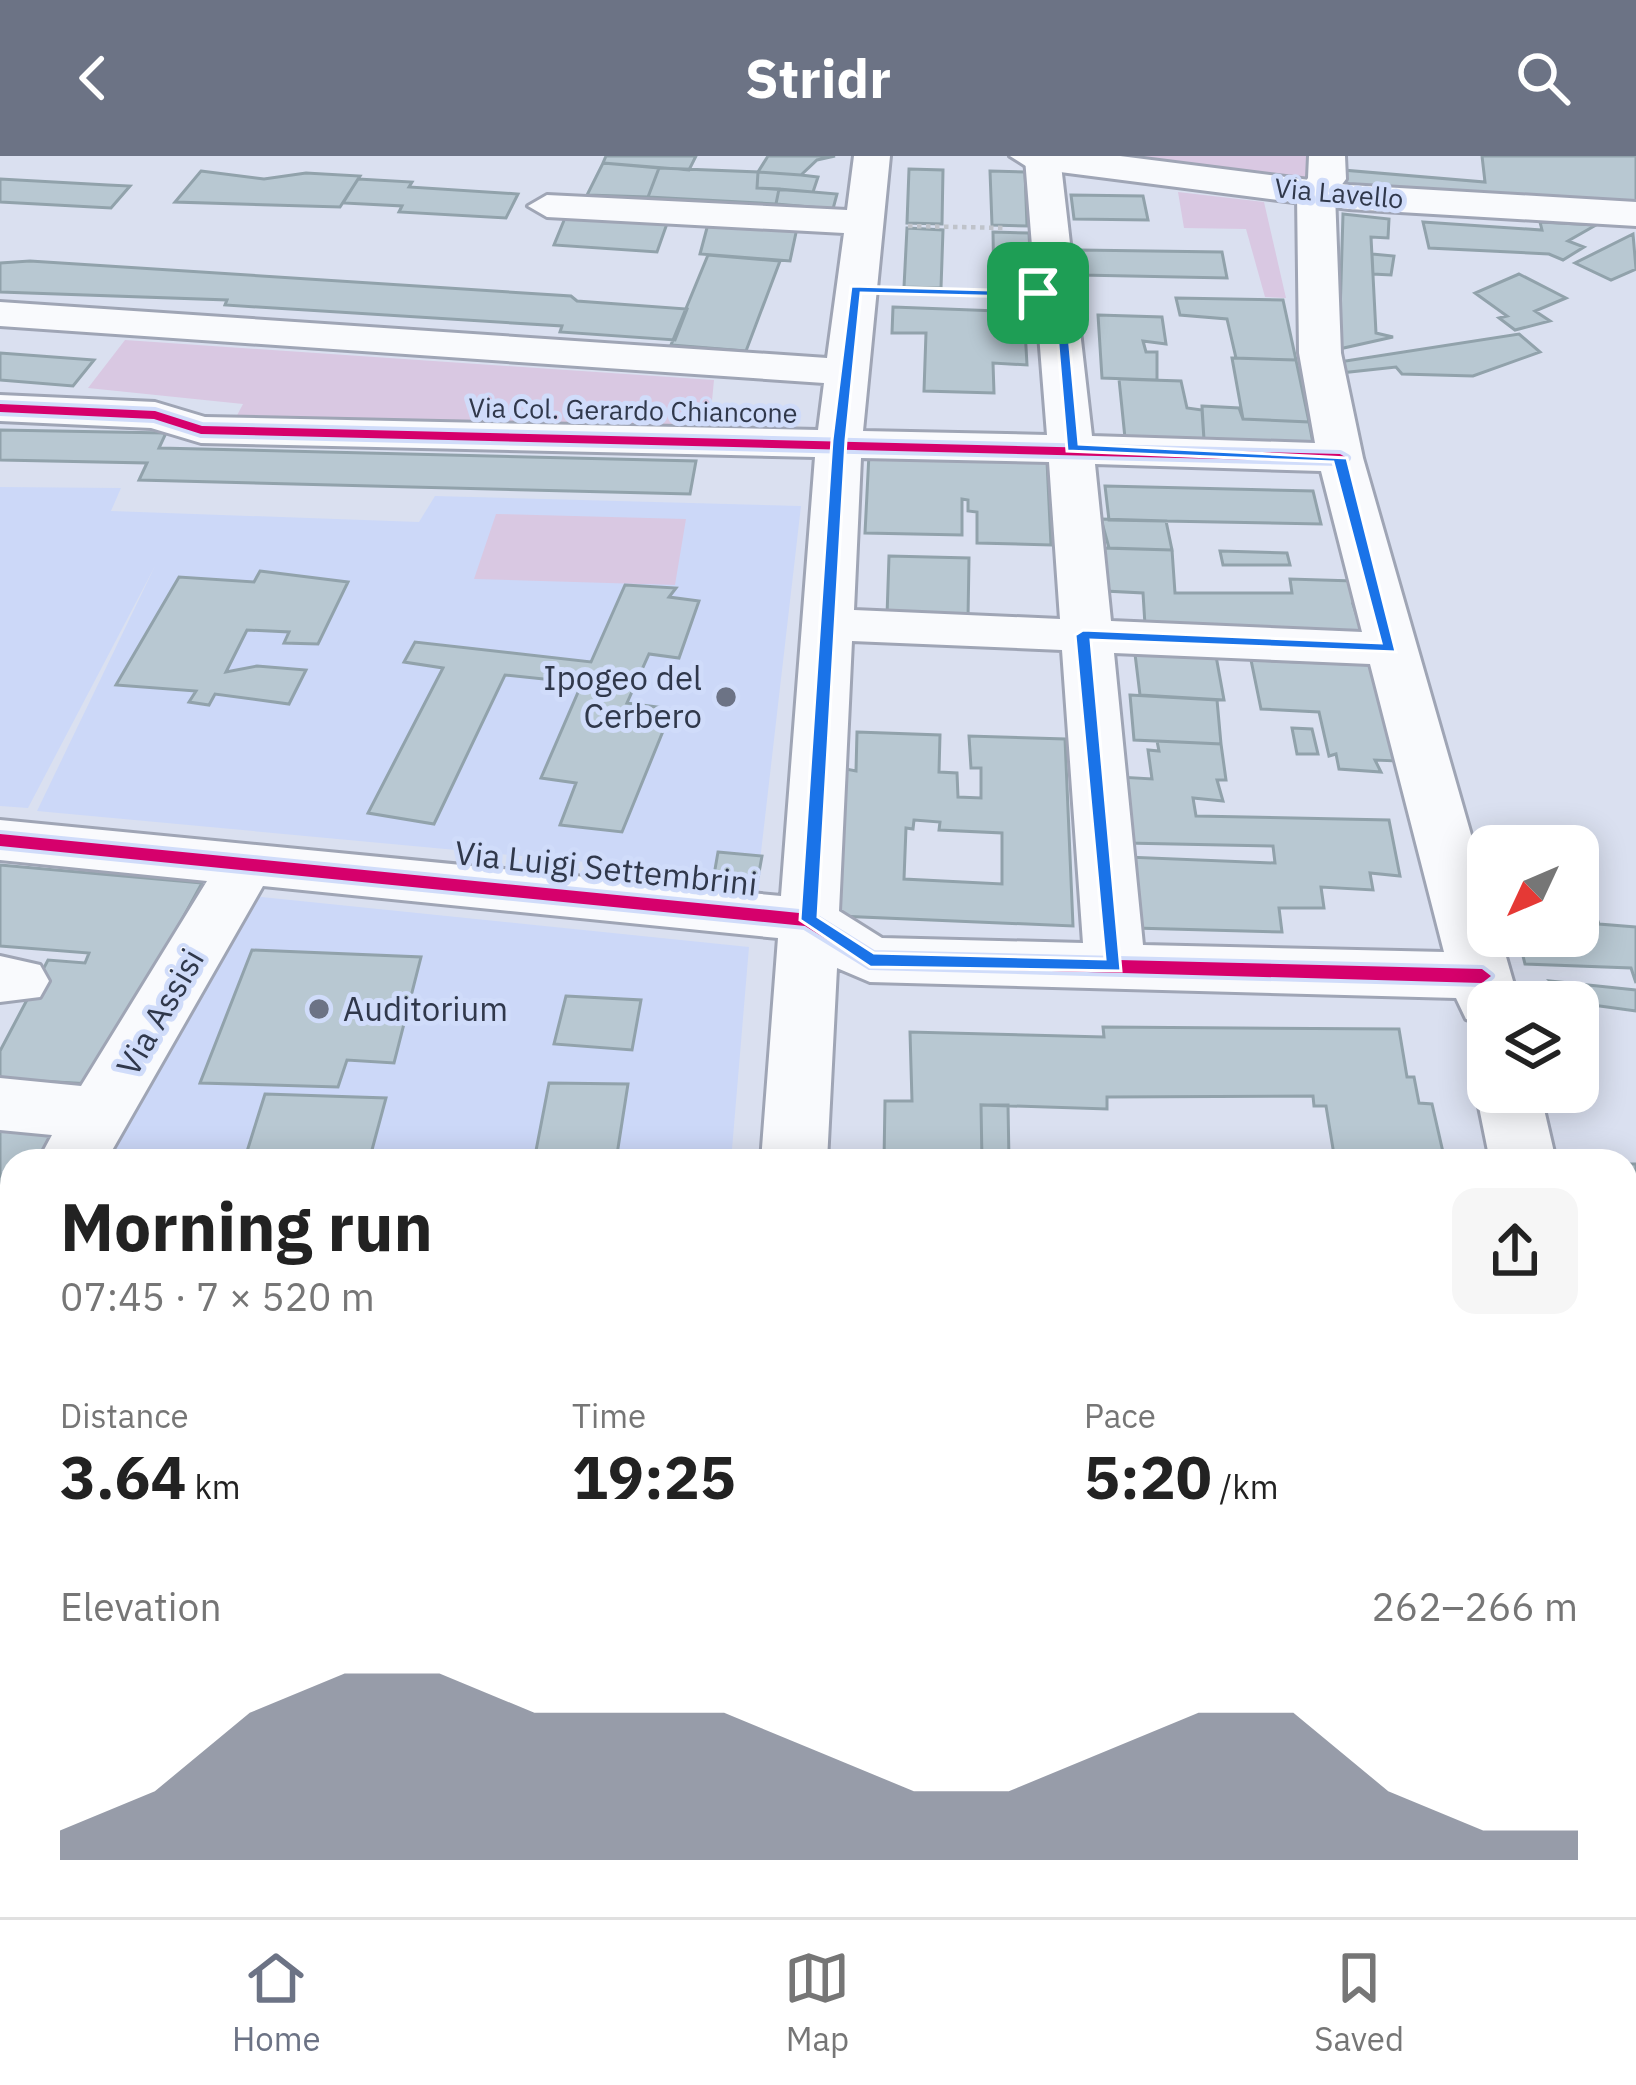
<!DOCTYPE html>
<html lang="en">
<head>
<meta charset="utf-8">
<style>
  :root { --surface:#fff; --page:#f6f6f6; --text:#222; --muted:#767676; --line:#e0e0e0; --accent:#6c7385 }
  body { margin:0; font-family:"IBM Plex Sans",sans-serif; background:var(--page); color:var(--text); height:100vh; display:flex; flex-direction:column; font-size:45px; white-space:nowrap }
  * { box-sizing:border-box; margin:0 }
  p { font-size:39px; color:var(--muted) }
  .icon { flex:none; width:66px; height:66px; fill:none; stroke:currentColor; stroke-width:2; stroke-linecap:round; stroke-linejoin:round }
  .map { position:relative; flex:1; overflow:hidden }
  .side { position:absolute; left:0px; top:993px; width:1638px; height:768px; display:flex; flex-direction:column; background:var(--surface); border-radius:36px 36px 0 0; box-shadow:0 6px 30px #0003 }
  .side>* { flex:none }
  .needle { width:78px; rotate:226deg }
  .buttons { position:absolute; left:1467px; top:669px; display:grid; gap:24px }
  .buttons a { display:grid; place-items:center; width:132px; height:132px; border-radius:24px; background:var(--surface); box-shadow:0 6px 30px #0003; font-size:60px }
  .pin { position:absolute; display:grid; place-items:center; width:102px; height:102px; color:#fff; margin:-51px; border-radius:24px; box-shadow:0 6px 18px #0006 }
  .round { display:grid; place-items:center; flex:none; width:126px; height:126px; border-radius:24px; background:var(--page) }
  .overview { display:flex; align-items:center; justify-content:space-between; height:204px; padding:0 60px }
  h1 { font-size:66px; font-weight:800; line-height:90px }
  .figures { display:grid; grid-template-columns:repeat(3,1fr); gap:18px; height:204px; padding:12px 60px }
  .figures div { display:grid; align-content:center }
  .figures b { font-size:60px; font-weight:800 }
  .figures small { font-size:33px; font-weight:400 }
  .figures p { font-size:33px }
  .chart { height:336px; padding:24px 60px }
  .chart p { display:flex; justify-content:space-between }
  .chart svg { width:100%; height:216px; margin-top:12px; fill:var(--accent); opacity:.7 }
  header { display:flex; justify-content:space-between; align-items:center; height:156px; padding:0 60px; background:var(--accent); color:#fff; font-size:54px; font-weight:800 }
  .tabs { display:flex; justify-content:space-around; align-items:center; height:168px; border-top:3px solid var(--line); background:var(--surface); font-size:33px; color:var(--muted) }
  .tabs a { display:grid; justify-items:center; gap:6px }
  .tabs .active { color:var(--accent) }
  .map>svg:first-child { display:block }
  .built { fill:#ccd8f8 }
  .green { fill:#d9c8e2 }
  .building { fill:#b8c8d2; stroke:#91a2ab; stroke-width:3; fill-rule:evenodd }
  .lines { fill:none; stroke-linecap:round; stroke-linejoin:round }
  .street-casing { stroke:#9fa5b5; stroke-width:6 }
  .secondary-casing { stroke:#9fa5b5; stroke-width:6 }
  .path { stroke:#bfc3ca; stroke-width:4.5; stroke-dasharray:4.5 4.5; stroke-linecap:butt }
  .street { fill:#f9fafd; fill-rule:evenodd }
  .secondary { fill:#f9fafd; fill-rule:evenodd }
  .cycleway-casing { stroke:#d0dcfa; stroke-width:8 }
  .cycleway { fill:#d6006c; fill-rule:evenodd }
  .route { fill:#1a73e8; stroke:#fff; stroke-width:3; fill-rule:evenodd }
  .poi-dot { fill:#6c7385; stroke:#d0dcfa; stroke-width:4.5 }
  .labels { text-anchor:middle; stroke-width:10; stroke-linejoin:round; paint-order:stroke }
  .far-street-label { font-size:27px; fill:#30384b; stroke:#d0dcfa }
  .poi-label { font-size:33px; fill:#30384b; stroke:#d0dcfa; text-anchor:end }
  .street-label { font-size:33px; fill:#30384b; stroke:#d0dcfa }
</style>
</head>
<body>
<header><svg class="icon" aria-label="back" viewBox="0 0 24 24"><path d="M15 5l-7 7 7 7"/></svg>Stridr<svg class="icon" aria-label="search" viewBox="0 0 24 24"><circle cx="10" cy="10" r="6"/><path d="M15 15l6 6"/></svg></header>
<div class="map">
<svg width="1636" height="1761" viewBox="0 0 1636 1761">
  <rect width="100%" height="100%" fill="#dae0f0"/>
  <!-- built -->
  <path class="built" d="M0,331L121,332L111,355L419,366L435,340L801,350L758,722L37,655L155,410L28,652L0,650Z
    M252,740L749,791L731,1005H109Z
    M12,1186V1625L0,1624V1208Z
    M1626,1456L1636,1493V1761H802V1749H1626Z"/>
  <!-- green -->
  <path class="green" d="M1106,0H1312L1313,29Z
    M1178,36L1264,46L1286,142L1265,141L1246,73L1184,72Z
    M125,184L714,224L709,276L233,267L243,248L88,232Z
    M496,358L686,363L675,429L474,423Z
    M0,1359H12V1544L0,1543Z"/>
  <!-- building -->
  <path class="building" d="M606,0H696L689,14L603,7Z
    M768,0H835L817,4L801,19L758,16Z
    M1482,0H1636V50L1342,28V14L1485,26Z
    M603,7L659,12L648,41L587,39Z
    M659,12L758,16L757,32L779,33L776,48L648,41Z
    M909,13L943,14L942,68L907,67Z
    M201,15L264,23L306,17L360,20L340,51L175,46Z
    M990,15L1025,16L1027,70L992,69Z
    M758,16L801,19L818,21L813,36L757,32Z
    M0,23L108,29L130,30L111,52L0,46Z
    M358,23L412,26L409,31L518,38L506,62L399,56L402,50L343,47Z
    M779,33L837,38L833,53L776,48Z
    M1071,39L1143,40L1148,64L1074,63Z
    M567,57L669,62L657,96L554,89Z
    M1343,58L1389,63L1388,82L1371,81L1376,177L1393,181L1339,193Z
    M1423,66L1542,74L1540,66L1596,69L1568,85L1584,91L1563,104L1549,98L1429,92Z
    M708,68L797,72L790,105L700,98Z
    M907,72L943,74L941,132L904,131Z
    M993,76L1029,77L1032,136L994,135Z
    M1633,78L1636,113L1611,124L1575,107Z
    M1079,94L1222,96L1227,122L1081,119Z
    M1372,98L1394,100L1391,119L1373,118Z
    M708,99L780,105L746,195L671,189Z
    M30,105L571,140L577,145L687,153L675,184L560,176L562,170L225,149L227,144L0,136V107Z
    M1519,118L1566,142L1535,155L1550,165L1515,174L1499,162L1507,160L1475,137Z
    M1176,142L1283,144L1296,204L1236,202L1227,163L1180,159Z
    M893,151L1024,156L1027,209L993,207L994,237L924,235L926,177H892Z
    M1098,159L1162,161L1166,188L1143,185L1146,196H1157V224L1102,222Z
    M1519,178L1540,196L1473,220L1402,218L1396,211L1340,217L1339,206Z
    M0,197L94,204L73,230L0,224Z
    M1232,202L1296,204L1309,266L1243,263Z
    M1119,223L1181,225L1187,252L1202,254L1204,284L1125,282Z
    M1202,250L1239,252L1243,263L1309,266L1313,287L1204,284Z
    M0,274L166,277L159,292L696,305L690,338L139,324L147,307L0,304Z
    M869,298L1047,305L1051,389L977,387V356L968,355V344L962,343V379L865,377Z
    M1105,330L1313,335L1321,368L1109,364Z
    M1101,363L1166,365L1172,394L1109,392Z
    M1101,392L1172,394L1175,437H1292L1290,423L1354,425L1361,448H1353L1362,476L1145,469L1143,437L1105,435Z
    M1220,395L1287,397L1290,409H1223Z
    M889,400L969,402L968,463L887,460Z
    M260,415L348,426L318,488L284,487L289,476L247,474L226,516L257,510L306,514L289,548L215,538L209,549L189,546L196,535L116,529L179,421L254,426Z
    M625,429L676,432L669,441L699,445L679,502L649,498L627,547L672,553L622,676L560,669L576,627L541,622L582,527L505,519L434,668L368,657L443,512L404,506L415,486L591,506Z
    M1135,498L1216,500L1224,544L1140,539Z
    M1251,504L1372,509L1397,605L1375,604L1381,616L1339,613L1336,598L1329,600L1319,556L1261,553Z
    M1130,539L1217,544L1221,588L1134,584Z
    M1292,572L1312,573L1318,598H1297Z
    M857,576L940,579L939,616L957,617L958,641L981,642V612H971L969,580L1065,583L1073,770L839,760L846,613L856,615ZM914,664L940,666L939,674L1002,677V728L904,723L906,672L913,673Z
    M1157,585L1221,588L1226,624H1217L1223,645L1193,642L1196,660L1389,664L1400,720L1370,717L1373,734L1321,731L1324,752H1279L1282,776L1134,772L1127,701L1275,707L1273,690L1125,687L1120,621L1152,623L1148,594L1159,595Z
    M718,696L762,700L758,722L714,719Z
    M0,709L202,727L92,928L0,923V895L48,804L85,807L89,797L0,790Z
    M1578,711L1599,768L1636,771V827L1631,812L1525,808L1518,780H1578Z
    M252,794L421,801L394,907L347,904L338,931L200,927Z
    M1550,825L1636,834V855L1571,846Z
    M566,840L641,844L632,894L554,888Z
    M1103,871L1399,873L1407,921H1414L1419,947L1432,948L1445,1005H1335L1326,950H1314L1313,940L1107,941V953L981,949L982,1005H884L885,945H912L910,876L1104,881Z
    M549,927L628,928L616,1005H534Z
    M265,938L386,942L369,1005H244Z
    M981,949H1008L1009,1005H982Z
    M0,962L67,968L45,1005H12V1060L0,1080Z
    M1626,1008H1636V1094H1629L1626,1083Z
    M1626,1158H1636V1214L1626,1182Z
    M876,1749H1604L1608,1761H875Z
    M1235,1749H1353L1354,1761H1236Z
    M1367,1749H1615L1618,1761H1368Z"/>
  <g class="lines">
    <!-- street casing -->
    <g class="street-casing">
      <path id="street" d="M854,0H890L863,275L1047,279L1025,2L1060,0L1092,280L1315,287L1299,197L1297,38L1308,22L1309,0H1345L1346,23L1335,38L1341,197L1363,302L1488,738V780H1500L1519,846H1488V869L1466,863L1456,842L870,826L837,812L827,1005H761L778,782L263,730L106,1005H38L52,979L0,974V922L81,930L207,725L0,704V664L781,740L815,301L201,287L151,272L0,265V239L155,246L205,261L818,274L824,227L0,170V146L827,202L844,77L547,61L528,50L547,39L847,54ZM861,302L1049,306L1060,463L854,454ZM1095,308L1321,315L1362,476L1111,465ZM852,485L1062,494L1083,787L882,782L839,755ZM1114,497L1370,508L1444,796L1143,789Z
        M0,800L40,809L49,825L40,841L0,846Z
        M1488,917V936H1540L1556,1005H1490L1476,936Z
        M12,1071V1145L0,1149V1075Z
        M702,1749H792L791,1761H701Z"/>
    </g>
    <!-- secondary casing -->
    <g class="secondary-casing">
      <path id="secondary" d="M1010,0H1120L1349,29L1636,46V70L1349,53L1029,12Z"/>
    </g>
    <!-- path -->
    <path class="path" d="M908,70L1007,72
      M900,134L1011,137"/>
    <!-- street -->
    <use href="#street" class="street"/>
    <!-- secondary -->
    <use href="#secondary" class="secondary"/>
    <!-- cycleway casing -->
    <g class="cycleway-casing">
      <path id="cycleway" d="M0,248L155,255L202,270L1340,298L1347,302L1340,306L201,278L154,263L0,256Z
        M0,678L809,758L873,798L1482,813L1491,820L1482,827L870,810L805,770L0,690Z"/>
    </g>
    <!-- cycleway -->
    <use href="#cycleway" class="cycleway"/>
  </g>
  <!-- route -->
  <path class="route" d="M851,130L1065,136L1079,288L1347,302L1396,496L1091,484L1121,815L870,811L800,764L832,284ZM861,137L1054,142L1067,295L1333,306L1381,487L1083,474L1075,479L1105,803L874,797L818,761L846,284Z"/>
  <!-- markers -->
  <g class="poi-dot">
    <circle cx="726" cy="541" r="12"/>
    <circle cx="319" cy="853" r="12"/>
  </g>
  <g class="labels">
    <!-- far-street labels -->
    <g class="far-street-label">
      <text transform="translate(1339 38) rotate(5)" y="9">Via Lavello</text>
      <text transform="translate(633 255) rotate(1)" y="9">Via Col. Gerardo Chiancone</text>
    </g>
    <!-- poi labels -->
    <g class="poi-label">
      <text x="702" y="534">Ipogeo del<tspan x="702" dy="38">Cerbero</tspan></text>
      <text x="343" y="865" text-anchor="start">Auditorium</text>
    </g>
    <!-- street labels -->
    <g class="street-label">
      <text transform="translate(606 712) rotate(6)" y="12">Via Luigi Settembrini</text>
      <text transform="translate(160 856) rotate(-60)" y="12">Via Assisi</text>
    </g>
  </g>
</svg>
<div class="buttons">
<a><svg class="needle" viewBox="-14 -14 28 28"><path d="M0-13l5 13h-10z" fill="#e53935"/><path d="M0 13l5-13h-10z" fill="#767676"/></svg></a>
<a><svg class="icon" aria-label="layers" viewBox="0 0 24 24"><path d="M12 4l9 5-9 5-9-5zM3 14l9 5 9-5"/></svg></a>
</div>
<div class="pin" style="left:1038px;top:137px;background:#1e9e55"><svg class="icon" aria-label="arrive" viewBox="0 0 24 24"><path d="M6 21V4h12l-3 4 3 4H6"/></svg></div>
<section class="side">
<div class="overview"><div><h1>Morning run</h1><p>07:45 · 7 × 520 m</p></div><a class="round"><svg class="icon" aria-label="share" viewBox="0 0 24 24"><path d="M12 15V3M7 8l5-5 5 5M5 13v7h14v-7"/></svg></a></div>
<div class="figures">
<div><p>Distance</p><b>3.64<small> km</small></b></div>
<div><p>Time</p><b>19:25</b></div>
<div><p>Pace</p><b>5:20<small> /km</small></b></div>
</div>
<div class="chart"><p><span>Elevation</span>262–266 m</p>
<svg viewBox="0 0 160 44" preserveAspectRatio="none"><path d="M0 44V38L10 30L20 14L30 6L40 6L50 14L60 14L70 14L80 22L90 30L100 30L110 22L120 14L130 14L140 30L150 38L160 38V44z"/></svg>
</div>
</section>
</div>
<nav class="tabs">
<a class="active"><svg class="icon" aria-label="home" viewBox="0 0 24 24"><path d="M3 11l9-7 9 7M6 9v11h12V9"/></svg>Home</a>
<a><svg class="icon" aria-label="map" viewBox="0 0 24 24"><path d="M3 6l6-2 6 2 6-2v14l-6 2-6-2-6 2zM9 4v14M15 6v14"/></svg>Map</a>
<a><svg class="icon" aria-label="saved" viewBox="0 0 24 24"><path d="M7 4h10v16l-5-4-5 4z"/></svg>Saved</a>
</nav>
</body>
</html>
